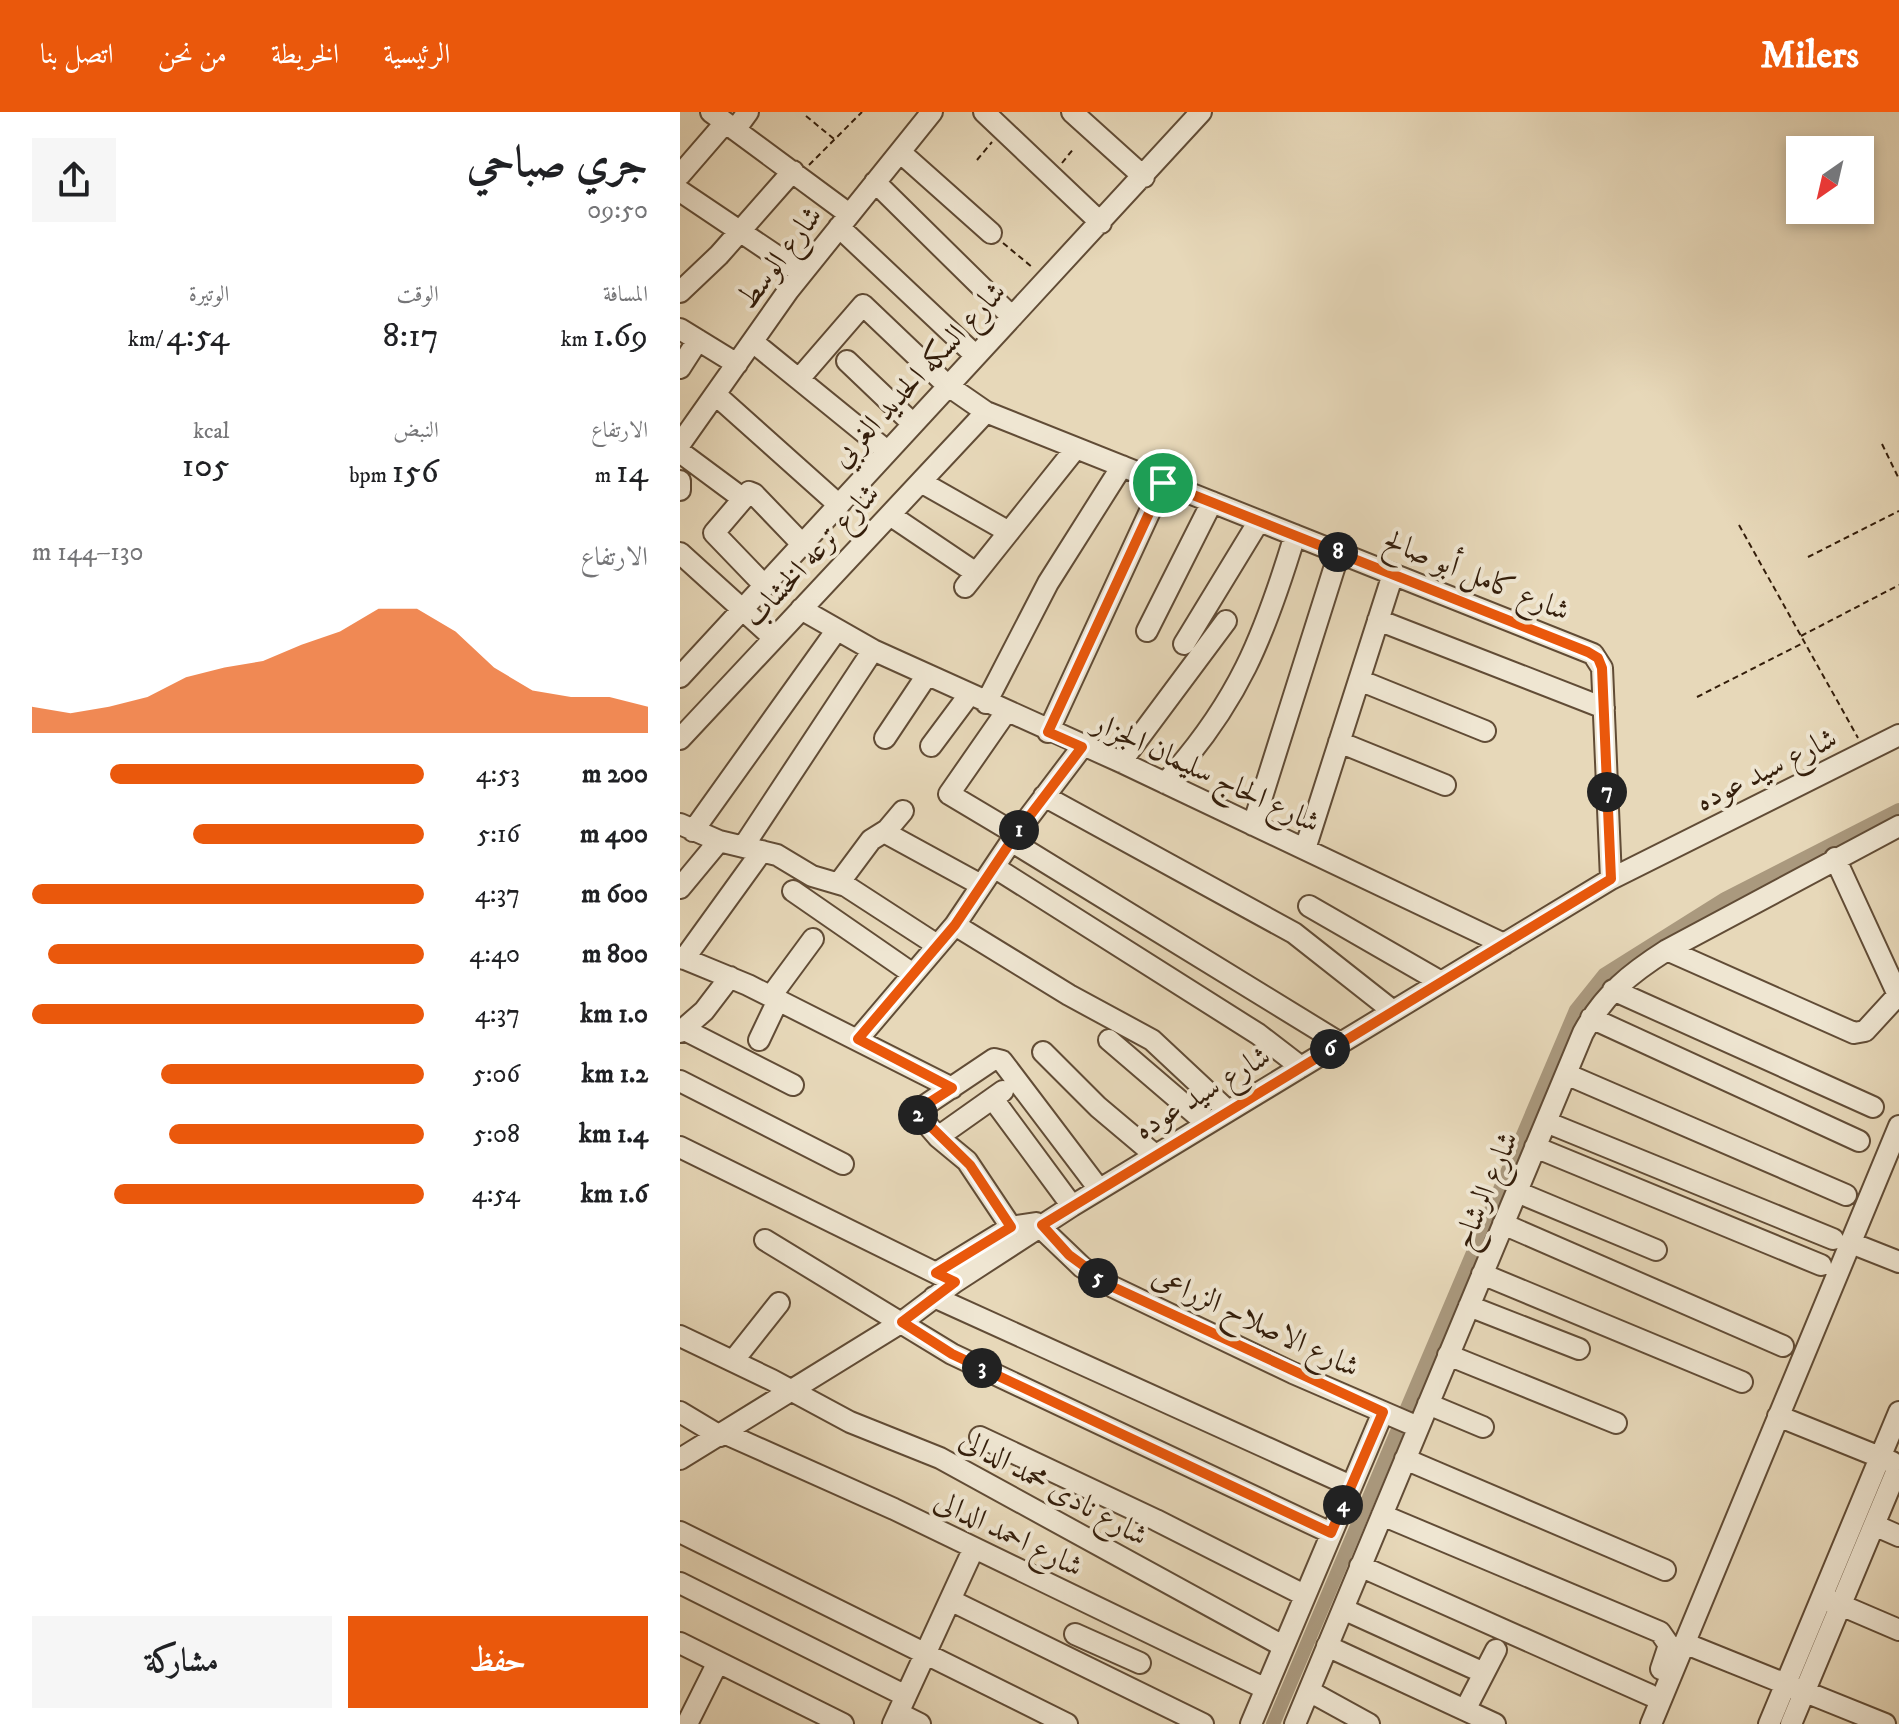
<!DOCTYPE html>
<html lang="ar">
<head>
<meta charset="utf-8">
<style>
  :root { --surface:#fff; --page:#f6f6f6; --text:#202124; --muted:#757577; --accent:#ea580c }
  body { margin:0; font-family:"IM FELL DW Pica",Amiri,serif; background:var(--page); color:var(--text); direction:rtl; height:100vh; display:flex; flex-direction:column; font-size:30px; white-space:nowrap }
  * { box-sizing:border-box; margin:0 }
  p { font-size:26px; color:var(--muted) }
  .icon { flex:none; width:44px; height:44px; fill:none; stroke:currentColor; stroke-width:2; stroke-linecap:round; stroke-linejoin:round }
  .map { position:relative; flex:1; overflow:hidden; direction:ltr }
  .panel { display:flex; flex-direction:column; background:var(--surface); width:680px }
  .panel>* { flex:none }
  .needle { width:52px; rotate:214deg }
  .controls { position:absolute; left:1106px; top:24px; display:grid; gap:16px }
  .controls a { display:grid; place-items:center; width:88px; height:88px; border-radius:0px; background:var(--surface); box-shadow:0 4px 12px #0003; font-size:40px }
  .pin { position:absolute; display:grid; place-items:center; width:68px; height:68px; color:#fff; margin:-34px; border:4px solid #fff; border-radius:50%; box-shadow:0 2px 8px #0007 }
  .km { position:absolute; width:40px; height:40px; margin:-20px; border-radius:50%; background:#222; color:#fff; font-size:22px; line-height:40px; text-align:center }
  .round { display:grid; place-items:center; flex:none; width:84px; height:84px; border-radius:0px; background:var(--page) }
  .headline { display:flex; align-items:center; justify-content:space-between; height:136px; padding:0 32px }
  h1 { font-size:44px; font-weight:600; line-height:60px }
  .stats { display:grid; grid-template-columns:repeat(3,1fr); gap:12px; height:136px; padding:8px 32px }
  .stats div { display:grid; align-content:center }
  .stats b { font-size:34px; font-weight:600 }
  .stats small { font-size:22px; font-weight:400 }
  .stats p { font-size:22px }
  .chart { height:224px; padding:16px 32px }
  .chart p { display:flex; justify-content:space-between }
  .chart svg { width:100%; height:144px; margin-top:8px; fill:var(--accent); opacity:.7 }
  .primary-button { display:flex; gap:16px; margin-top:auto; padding:16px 32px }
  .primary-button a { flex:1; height:92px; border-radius:0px; background:var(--accent); color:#fff; font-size:32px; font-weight:600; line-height:92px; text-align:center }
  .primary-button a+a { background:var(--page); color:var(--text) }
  ul { padding:0 32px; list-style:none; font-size:26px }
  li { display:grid; grid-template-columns:128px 96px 1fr; align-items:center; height:60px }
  li i { height:20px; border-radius:10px; background:var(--accent) }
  header { display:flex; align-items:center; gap:48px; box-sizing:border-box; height:112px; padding:0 40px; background:var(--accent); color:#fff }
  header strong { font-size:38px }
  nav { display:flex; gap:44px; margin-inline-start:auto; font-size:28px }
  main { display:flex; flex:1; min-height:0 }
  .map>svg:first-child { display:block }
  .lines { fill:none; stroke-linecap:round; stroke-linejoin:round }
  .canal { stroke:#aa997e; stroke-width:14 }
  .minor-casing { stroke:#614c36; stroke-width:24 }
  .path { stroke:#341e0b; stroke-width:2; stroke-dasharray:6 4; stroke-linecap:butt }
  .minor { stroke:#efe6d2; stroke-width:20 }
  .route-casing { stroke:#fff; stroke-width:16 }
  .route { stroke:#ea580c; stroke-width:10 }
  .labels { text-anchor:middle; stroke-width:8; stroke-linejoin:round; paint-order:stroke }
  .street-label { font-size:30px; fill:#341e0b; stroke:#efe6d2 }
</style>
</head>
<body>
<header>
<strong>Milers</strong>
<nav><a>الرئيسية</a><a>الخريطة</a><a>من نحن</a><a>اتصل بنا</a></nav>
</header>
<main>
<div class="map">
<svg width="1219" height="1612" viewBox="0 0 1219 1612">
  <rect width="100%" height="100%" fill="#e7d8b9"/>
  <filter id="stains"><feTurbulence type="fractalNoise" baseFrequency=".0025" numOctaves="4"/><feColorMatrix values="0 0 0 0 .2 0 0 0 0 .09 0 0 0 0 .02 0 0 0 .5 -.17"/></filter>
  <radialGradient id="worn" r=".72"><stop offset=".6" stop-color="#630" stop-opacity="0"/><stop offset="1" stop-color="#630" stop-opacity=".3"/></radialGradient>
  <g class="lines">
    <!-- canal -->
    <path class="canal" d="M593,1612L896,898L924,863L1045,787L1219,698"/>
    <!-- minor casing -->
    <g class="minor-casing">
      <path id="minor" d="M31,0L169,102
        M304,0L421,111
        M392,0L464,65
        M55,18L68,0
        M220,40L311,121
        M0,63L45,11
        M195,70L332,205
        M0,79L122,161
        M159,115L295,243
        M0,180L39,143L113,59
        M0,217L57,252
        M73,230L207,339
        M167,249L232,311
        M0,256L18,228
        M119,267L183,193L267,273L306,300L913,542L922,556L931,767
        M36,283L159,393
        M0,332L108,179L252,0
        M0,340L62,386
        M0,369V378
        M241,370L329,420
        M210,403L296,461
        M0,441L94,526
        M85,474L34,421L69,380L74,382L122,432
        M285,475L396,336
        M121,497L193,538L441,650L824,832
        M698,508L924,596
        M467,519L532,390
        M504,532L579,409
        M0,565L521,0
        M679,568L805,619
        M306,591L368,471L442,354
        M326,600L269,682L336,722
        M368,620L483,371
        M205,626L247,563
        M0,627L306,300
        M659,630L765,673
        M251,634L289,583
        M441,650L546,509
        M485,671C558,591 584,525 615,423
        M364,684L614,821L713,899
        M0,712L39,729L97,743L132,764L166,774L257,833
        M573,713L659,441
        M13,719L156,519
        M204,720L301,773
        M331,729L660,931
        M63,735L193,538
        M625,737L713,462
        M1155,746L1219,885
        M314,755L578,922L621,955
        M159,771L191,728L207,718L223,699
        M0,776L39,729
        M113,779L233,862
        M629,794L761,870
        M275,813L389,883L472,928L548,999
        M987,838L1174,921L1185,919L1218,883
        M0,845L68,873L272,976
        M4,847L82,739
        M933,878L1193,995
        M91,884L133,827
        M911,906L1179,1029
        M3,917L113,973
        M0,920L24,899L50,865
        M178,927L275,813L336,722L402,635
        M79,928L98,888
        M429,928L527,1012
        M363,940L418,995L475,1043
        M886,962L1166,1083
        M0,969L163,1052
        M313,987L392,1094
        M866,1010L1153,1127
        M258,1025L323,979
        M0,1035L268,1167
        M855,1035L1141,1153
        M837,1080L976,1138
        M823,1112L1103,1234
        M331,1115L287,1049L258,1025L238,1002L241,996L314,947L322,949L419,1077
        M85,1128L272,1242L651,1421
        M1171,1131L1219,1150
        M256,1161L331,1115L356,1111L402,1155L433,1175L613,1261L738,1315
        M802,1162L1062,1270
        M254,1185L671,1374
        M789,1194L899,1237
        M0,1224L92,1268L170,1310L260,1346L603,1534
        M768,1243L936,1311
        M53,1249L99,1191
        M748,1292L803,1315
        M0,1300L40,1324
        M1098,1304L1212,1350
        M44,1321L214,1397L586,1577
        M300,1325L476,1408L624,1483
        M0,1347L222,1210L275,1170L392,1094L931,767L1219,623
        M725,1347L985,1458
        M702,1403L980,1520L989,1533L981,1557
        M1194,1413L1219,1424
        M0,1420L387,1612
        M680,1454L970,1583
        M0,1471L226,1584
        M270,1488L523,1612
        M1149,1488L1219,1518
        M663,1497L804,1561
        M395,1522L460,1551
        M0,1531L163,1612
        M1004,1531L1205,1612
        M647,1534L815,1612
        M629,1579L689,1612
        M785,1598L816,1538
        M218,1601L240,1612
        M7,1612L38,1550
        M213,1612L293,1438
        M571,1612L703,1300
        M615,1612L903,921C924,882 951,861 987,838L1219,714
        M971,1612L1219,1014
        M1089,1612L1219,1300
        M1111,1612L1219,1353"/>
    </g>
    <!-- path -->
    <path class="path" d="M126,4L154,27
      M297,48L312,30
      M382,51L394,36
      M129,53L182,0
      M323,131L352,155
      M1202,332L1219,367
      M1059,413L1178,626
      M1128,445L1219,399
      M1121,524L1219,473
      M1017,585L1123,531"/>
    <!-- minor -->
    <use href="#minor" class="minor"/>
  </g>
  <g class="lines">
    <!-- route casing -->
    <g class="route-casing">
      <path id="route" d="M483,371L908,540L918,546L922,556L931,767L362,1113L389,1143L433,1175L703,1300L651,1421L272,1242L222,1210L275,1170L256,1161L331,1115L290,1053L238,1002L241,996L272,976L178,927L275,813L336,722L402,635L368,620Z"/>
    </g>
    <!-- route -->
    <use href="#route" class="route"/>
  </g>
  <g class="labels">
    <!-- street labels -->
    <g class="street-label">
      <text transform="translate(99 145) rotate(-53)" y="10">شارع الوسط</text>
      <text transform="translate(238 262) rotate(-47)" y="10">شارع السكه الحديد الغربي</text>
      <text transform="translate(131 443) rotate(-47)" y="10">شارع ترعه الخشاب</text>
      <text transform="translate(797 463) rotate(22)" y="10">شارع كامل أبو صالح</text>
      <text transform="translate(1086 657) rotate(-26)" y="10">شارع سيد عوده</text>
      <text transform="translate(527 660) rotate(25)" y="10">شارع الحاج سليمان الجزار</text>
      <text transform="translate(522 980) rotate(-31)" y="10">شارع سيد عوده</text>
      <text transform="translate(805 1078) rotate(-67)" y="10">شارع الرشاح</text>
      <text transform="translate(576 1209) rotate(25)" y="10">شارع الاصلاح الزراعى</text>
      <text transform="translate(374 1375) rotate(29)" y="10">شارع نادى محمد الدالى</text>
      <text transform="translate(329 1421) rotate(26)" y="10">شارع احمد الدالى</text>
    </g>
  </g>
  <rect width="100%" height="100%" filter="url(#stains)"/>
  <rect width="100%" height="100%" fill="url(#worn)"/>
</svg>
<div class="controls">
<a><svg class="needle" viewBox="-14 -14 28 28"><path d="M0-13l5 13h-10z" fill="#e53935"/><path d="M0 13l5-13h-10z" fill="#757577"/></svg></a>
</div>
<div class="pin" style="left:483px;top:371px;background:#1e9e55"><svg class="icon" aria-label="arrive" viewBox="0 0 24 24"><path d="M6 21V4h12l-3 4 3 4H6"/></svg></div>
<b class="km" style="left:339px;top:718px">1</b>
<b class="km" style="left:238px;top:1003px">2</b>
<b class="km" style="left:302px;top:1256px">3</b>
<b class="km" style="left:663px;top:1393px">4</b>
<b class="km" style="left:418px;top:1166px">5</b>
<b class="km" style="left:650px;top:937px">6</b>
<b class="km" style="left:927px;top:680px">7</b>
<b class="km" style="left:658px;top:440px">8</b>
</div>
<section class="panel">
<div class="headline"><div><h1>جري صباحي</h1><p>09:50</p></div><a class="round"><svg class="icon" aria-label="share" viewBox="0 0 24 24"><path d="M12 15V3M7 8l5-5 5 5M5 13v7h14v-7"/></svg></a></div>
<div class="stats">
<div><p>المسافة</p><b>1.69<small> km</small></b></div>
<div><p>الوقت</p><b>8:17</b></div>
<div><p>الوتيرة</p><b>4:54<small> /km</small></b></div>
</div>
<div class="stats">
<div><p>الارتفاع</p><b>14<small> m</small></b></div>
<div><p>النبض</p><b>156<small> bpm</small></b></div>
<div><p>kcal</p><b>105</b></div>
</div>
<div class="chart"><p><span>الارتفاع</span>130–144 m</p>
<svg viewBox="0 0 160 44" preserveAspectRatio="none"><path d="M0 44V36L10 38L20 36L30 33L40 27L50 24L60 22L70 17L80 13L90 6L100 6L110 13L120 24L130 31L140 33L150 33L160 36V44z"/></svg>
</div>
<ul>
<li><b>200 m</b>4:53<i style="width:80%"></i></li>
<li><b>400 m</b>5:16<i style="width:59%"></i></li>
<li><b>600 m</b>4:37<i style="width:100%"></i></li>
<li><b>800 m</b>4:40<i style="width:96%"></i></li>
<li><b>1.0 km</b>4:37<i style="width:100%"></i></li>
<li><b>1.2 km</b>5:06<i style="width:67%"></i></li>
<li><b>1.4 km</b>5:08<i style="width:65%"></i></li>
<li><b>1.6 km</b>4:54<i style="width:79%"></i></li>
</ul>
<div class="primary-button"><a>حفظ</a><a>مشاركة</a></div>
</section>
</main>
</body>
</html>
